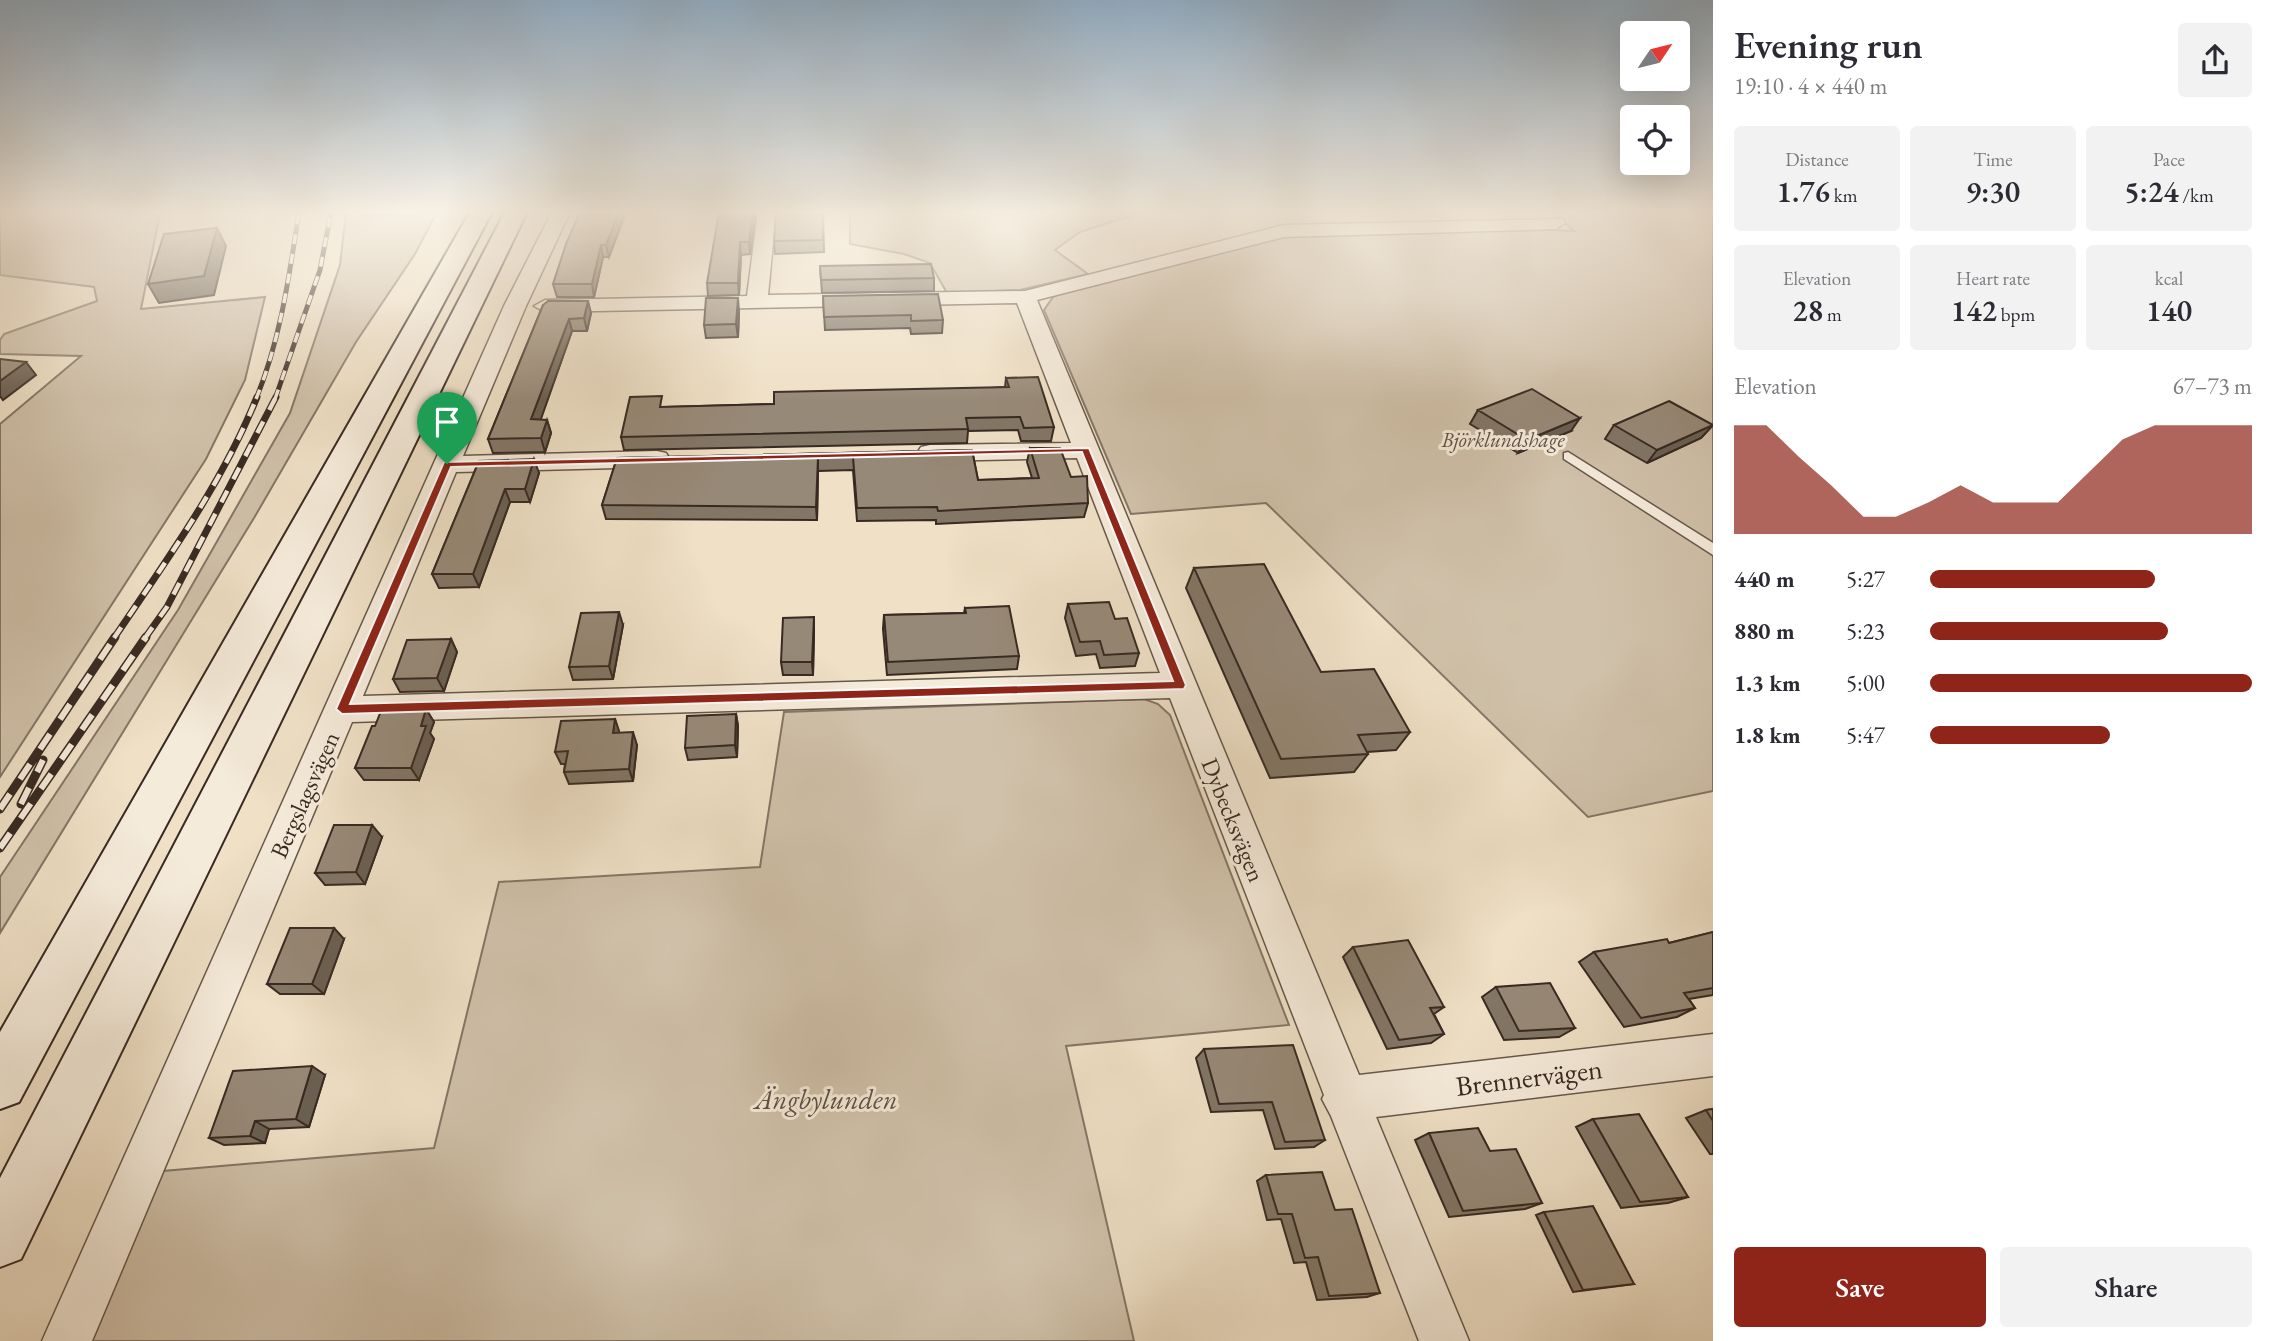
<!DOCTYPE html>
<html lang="en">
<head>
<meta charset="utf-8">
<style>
  :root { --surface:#fff; --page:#f2f2f3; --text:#2b2b33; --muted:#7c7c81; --accent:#8f2418 }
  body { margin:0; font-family:"EB Garamond",serif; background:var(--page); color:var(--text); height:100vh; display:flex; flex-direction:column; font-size:26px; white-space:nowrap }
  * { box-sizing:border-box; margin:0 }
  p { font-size:23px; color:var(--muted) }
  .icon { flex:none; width:38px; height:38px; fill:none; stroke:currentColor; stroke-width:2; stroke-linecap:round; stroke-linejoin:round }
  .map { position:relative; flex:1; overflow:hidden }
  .side { display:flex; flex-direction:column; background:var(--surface); width:560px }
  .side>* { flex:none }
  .needle { width:46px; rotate:55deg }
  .controls { position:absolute; left:1620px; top:21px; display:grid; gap:14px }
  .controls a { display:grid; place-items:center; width:70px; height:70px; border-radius:7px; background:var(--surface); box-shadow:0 7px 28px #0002; font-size:35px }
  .pin { position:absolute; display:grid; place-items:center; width:60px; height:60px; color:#fff; margin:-72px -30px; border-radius:50% 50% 50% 0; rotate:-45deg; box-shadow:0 0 7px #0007 }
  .pin .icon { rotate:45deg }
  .round { display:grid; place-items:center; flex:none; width:74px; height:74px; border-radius:7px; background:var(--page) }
  .head { display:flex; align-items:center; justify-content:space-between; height:119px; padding:0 21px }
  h1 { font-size:38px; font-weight:600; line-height:52px }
  .figures { display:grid; grid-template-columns:repeat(3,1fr); gap:10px; height:119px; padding:7px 21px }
  .figures div { display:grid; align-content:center; border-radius:7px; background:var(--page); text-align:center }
  .figures b { font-size:30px; font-weight:600 }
  .figures small { font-size:19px; font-weight:400 }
  .figures p { font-size:19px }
  .chart { height:196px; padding:14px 21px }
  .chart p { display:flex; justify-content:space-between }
  .chart svg { width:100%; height:126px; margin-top:7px; fill:var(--accent); opacity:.7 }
  .action { display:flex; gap:14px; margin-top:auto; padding:14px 21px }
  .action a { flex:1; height:80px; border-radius:7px; background:var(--accent); color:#fff; font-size:28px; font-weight:600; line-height:80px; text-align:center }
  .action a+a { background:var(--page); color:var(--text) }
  ul { padding:0 21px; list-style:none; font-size:23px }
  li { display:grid; grid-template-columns:112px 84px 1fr; align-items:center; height:52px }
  li i { height:18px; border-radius:9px; background:var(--accent) }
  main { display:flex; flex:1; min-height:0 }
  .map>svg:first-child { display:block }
  .green { fill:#d0c1aa; stroke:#847666; stroke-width:2 }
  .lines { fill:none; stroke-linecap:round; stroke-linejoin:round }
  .service-casing { stroke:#66584b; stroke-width:3 }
  .minor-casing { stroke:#66584b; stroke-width:3 }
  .secondary-casing { stroke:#382a22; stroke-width:4 }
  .service { fill:#f5ebda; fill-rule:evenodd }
  .minor { fill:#f5ebda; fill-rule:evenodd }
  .secondary { fill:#f5ebda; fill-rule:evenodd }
  .rail-far2-casing { stroke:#382a22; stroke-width:5 }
  .rail-far1-casing { stroke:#382a22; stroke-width:7 }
  .rail-casing { stroke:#382a22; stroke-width:9 }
  .rail-far2 { stroke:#f5ebda; stroke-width:3.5; stroke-dasharray:10; stroke-linecap:butt }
  .rail-far1 { stroke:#f5ebda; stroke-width:4.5; stroke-dasharray:13; stroke-linecap:butt }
  .rail { stroke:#f5ebda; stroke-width:6; stroke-dasharray:18; stroke-linecap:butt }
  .wall { fill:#827666; stroke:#382a22; stroke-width:2 }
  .shaded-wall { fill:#6a6053; stroke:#382a22; stroke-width:2 }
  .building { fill:#978977; stroke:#382a22; stroke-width:2 }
  .route { fill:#8f2418; stroke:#fff; stroke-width:2; fill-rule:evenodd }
  .labels { text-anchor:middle; stroke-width:6; stroke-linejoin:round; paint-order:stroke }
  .far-park-label { font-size:21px; font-style:italic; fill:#5e5044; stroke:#f5ebda }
  .street-label { font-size:24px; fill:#382a22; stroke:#f5ebda }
  .near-street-label { font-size:28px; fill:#382a22; stroke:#f5ebda }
  .near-park-label { font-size:28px; font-style:italic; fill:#5e5044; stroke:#f5ebda }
</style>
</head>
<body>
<main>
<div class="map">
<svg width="1713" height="1341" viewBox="0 0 1713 1341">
  <rect width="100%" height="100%" fill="#efe0c6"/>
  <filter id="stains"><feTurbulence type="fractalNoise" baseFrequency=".00286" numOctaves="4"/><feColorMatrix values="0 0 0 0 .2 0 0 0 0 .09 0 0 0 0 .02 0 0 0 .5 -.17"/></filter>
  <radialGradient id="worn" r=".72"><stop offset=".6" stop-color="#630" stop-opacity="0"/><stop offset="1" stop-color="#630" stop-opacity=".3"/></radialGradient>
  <!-- green -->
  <path class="green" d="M0,212L160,213L141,309L265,297L245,380L206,459L0,777V424L81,356L0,354V340L4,334L97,301L94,287L0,275Z
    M346,212H363L364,216L437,212L415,254L356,342L254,518L0,933V877L178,610L290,413L340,265Z
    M850,212H1143L1080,232L1055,250L1088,274L1020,290L947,293L930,263L904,254L850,244Z
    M1552,212H1713V791L1588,817L1266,503L1131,514L1044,310L1053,297L1064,292L1288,235L1527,229L1574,231Z
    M1144,699L1158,704L1170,715L1289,1025L1066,1046L1134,1341H92L163,1171L434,1148L499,882L760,867L784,712Z"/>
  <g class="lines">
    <!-- service casing -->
    <g class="service-casing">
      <path id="service" d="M1568,452L1713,543V555L1564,459V453Z"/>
    </g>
    <!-- minor casing -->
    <g class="minor-casing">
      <path id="minor" d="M552,212H570L526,306L463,456L657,451L666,453L670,459L666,465L657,467L456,472L363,696L1160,673L1077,458L930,461L921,459L917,453L921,447L930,445L1071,443L1017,303L545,312L534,306L545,300L747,296L758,212H776L768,295L1025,291L1284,225L1563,219L1565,223L1556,229L1284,237L1037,300L1359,1075L1713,1034V1076L1376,1117L1469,1341H1419L1331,1116L1322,1099L1324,1095L1170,698L352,722L92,1341H42L504,306Z"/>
    </g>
    <!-- secondary casing -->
    <g class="secondary-casing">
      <path id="secondary" d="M470,212H492L19,1102L0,1109V1032Z
        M505,212H527L21,1259L0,1267V1178Z"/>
    </g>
    <!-- service -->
    <use href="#service" class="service"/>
    <!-- minor -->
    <use href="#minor" class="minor"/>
    <!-- secondary -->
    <use href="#secondary" class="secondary"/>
    <!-- rail-far2 casing -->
    <g class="rail-far2-casing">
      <path id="rail-far2" d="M256,399C281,338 289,276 299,212
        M275,399L320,270L331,212"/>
    </g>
    <!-- rail-far1 casing -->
    <g class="rail-far1-casing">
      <path id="rail-far1" d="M114,638C166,561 222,484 257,397
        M145,638L167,607L276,397"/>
    </g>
    <!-- rail casing -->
    <g class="rail-casing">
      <path id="rail" d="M21,804L43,760
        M0,809L115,637
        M0,848L146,637"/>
    </g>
    <!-- rail-far2 -->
    <use href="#rail-far2" class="rail-far2"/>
    <!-- rail-far1 -->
    <use href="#rail-far1" class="rail-far1"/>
    <!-- rail -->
    <use href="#rail" class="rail"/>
  </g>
  <!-- wall -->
  <path class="wall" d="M626,212L609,257H603L594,297H557L553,284Z
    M756,212L750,254L741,255L739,295L708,296L707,283Z
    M823,212L824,252L775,254L774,241Z
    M820,266L934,278V291L822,293Z
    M823,296L943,320L942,333L911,334L910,328L825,330Z
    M543,305L591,313L587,331H572L540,420H547L551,433L545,452L493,453L488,439Z
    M739,311L738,337L706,338L704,325Z
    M1006,378L1054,427L1051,441H1021L1018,430L968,431L967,443L624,450L621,437L664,407L774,404L1005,387Z
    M1478,410L1571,431L1518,453L1470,424Z
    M1614,425H1713L1701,438L1647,463L1605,439Z
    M1030,448L1071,477L1088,503L1084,517L936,524V520L857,521L853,470L818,471L817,520L606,519L602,505L617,458L972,450L978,480L1032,478L1027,462Z
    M479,461L539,473L530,502H510L479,587L439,588L432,574Z
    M1194,568L1321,672L1410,732L1396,750L1367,752L1368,754L1354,772L1270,778L1186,588Z
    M1068,604L1115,619L1139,653L1135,666L1100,668L1096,654L1076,656L1065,618Z
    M965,608L1019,656L1017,669L887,675L883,629L884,615L964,613Z
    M623,625L613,679L573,680L569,667Z
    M814,631L813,675H783L781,662Z
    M451,639L457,652L444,691L400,692L393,679Z
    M426,709L434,722L430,733L434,739L419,780H364L355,768L375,726Z
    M736,714L738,726L737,757L688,760L685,748Z
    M615,719L619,733L637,745L633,781L569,784L564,772L565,764H561L555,752Z
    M382,837L365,884L325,885L315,873Z
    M1713,932V995L1689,999L1695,1008L1677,1017L1624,1027L1579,962L1594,952L1669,943Z
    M344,939L324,994H280L267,984Z
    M1353,947L1444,1007L1434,1014L1444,1034L1431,1043L1387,1049L1343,957Z
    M1496,987L1575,1028L1559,1037L1504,1040L1482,997Z
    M1204,1049L1325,1140L1314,1147L1275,1149L1263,1110L1211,1112L1196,1058Z
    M325,1075L309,1127L269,1129L265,1143L224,1145L209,1138Z
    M1713,1109V1154H1710L1686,1118L1706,1110Z
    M1593,1119L1688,1197L1668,1203L1621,1208L1576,1127Z
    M1429,1133L1490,1151L1542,1203L1525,1209L1449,1217L1415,1140Z
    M1266,1175L1335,1210L1380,1293L1367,1297L1317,1300L1306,1262L1294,1263L1281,1219L1267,1220L1257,1181Z
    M1544,1212L1634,1284L1573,1292L1536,1215Z"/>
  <!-- shaded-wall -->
  <path class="shaded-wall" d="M619,212H626L609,257L606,245Z
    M753,212H756L750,254L749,242Z
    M217,228L226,246L214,295L159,303L148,284Z
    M740,242L741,255L739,295L738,283Z
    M601,245L603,257L594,297L592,284Z
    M738,298L739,311L738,337L736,324Z
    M588,301L591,313L587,331L584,318Z
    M569,319L572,331L536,433L531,419Z
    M26,362L36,375L3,400L0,396V381Z
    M1580,418L1571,431L1518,453L1527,440Z
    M547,420L551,433L545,452L541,438Z
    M1713,425L1701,438L1647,463L1657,450Z
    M818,458V471L817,520L816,507Z
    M534,459L539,473L530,502L525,489Z
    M505,489L510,502L479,587L473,574Z
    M619,612L623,625L613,679L609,666Z
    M814,617V631L813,675L812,662Z
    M451,639L457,652L444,691L437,678Z
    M426,709L434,722L430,733L434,739L419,780L411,768L421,726Z
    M736,714L738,726L737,757L735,745Z
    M615,719L619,731L618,745L613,733Z
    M633,732L637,745L633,781L629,769Z
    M372,825L382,837L365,884L356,872Z
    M334,928L344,939L324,994L312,984Z
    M312,1066L325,1075L309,1127L296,1119Z
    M255,1121L269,1129L265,1143L250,1136Z"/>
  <!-- building -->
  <path class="building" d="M580,212H619L606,245H601L592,284H553L566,244Z
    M719,212H753L749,242H740L738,283H707Z
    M776,212H823V240L774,241Z
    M217,228L204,276L148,284L164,234Z
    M931,264L934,278L821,280L820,266Z
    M938,294L943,320L911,321V315L824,317L823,296Z
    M706,298H738L736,324L704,325Z
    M548,301H588L584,318L569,319L531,419L547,420L541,438L488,439L543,305Z
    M0,359L26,362L0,381Z
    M1038,377L1054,427L1024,428L1020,417L966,418L968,429L621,437L630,397L662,396L660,407L774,404V392L1009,387L1006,378Z
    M1532,389L1580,418L1527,440L1478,410Z
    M1669,401L1713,425L1657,450L1614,425Z
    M1030,448H1060L1071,477L1087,476L1088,503L938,511L937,507L857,508L853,457L818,458L816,507L602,505L617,458L972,450L978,480L1039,478Z
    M534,459L525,489H505L473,574H432L479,461Z
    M1264,564L1321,672L1374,669L1410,732L1358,735L1368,754L1281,759L1194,568Z
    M1109,602L1115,619L1127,618L1139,653L1104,655L1100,641L1080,642L1068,604Z
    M1009,606L1019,656L888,662L884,615L966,613L965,608Z
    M619,612L609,666L569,667L581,613Z
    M814,617L812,662H781L783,618Z
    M451,639L437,678L393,679L407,640Z
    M426,709L421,726H426L411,768H355L372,726H375L381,711Z
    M736,714L735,745L685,748L687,716Z
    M615,719L613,733L633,732L629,769L564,772L568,751L555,752L561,721Z
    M334,825H372L356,872L315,873Z
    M290,928H334L312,984H267Z
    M1713,932V988L1684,993L1695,1008L1641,1018L1594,952L1667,939L1669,943Z
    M1408,940L1444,1007L1430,1008L1444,1034L1399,1040L1353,947Z
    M1550,983L1575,1028L1519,1031L1496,987Z
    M1293,1045L1325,1140L1285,1142L1272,1102L1219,1104L1204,1049Z
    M312,1066L296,1119L255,1121L250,1136L209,1138L233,1071Z
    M1713,1109V1121L1706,1110Z
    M1639,1114L1688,1197L1640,1202L1593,1119Z
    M1478,1128L1490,1151L1516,1149L1542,1203L1463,1211L1429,1133Z
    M1322,1172L1335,1210L1352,1209L1380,1293L1329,1296L1318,1257L1305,1258L1292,1214H1278L1266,1175Z
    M1593,1206L1634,1284L1583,1290L1544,1212Z"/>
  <!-- sky -->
  <linearGradient id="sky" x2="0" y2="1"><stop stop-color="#92adc4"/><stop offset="0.53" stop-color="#f8f1e5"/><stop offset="1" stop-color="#f8f1e5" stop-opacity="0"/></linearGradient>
  <rect width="1713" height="400" fill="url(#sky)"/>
  <!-- route -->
  <path class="route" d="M1089,448L1186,685L1184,689L342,714L336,709L444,462ZM1082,452L1173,681L350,704L451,467Z"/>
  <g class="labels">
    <!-- far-park labels -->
    <g class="far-park-label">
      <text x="1503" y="447">Björklundshage</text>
    </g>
    <!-- street labels -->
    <g class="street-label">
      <text transform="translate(305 795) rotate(-66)" y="8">Bergslagsvägen</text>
      <text transform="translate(1233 820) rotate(68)" y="8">Dybecksvägen</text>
    </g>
    <!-- near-street labels -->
    <g class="near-street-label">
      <text transform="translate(1529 1077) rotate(-7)" y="10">Brennervägen</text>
    </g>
    <!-- near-park labels -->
    <g class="near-park-label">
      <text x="826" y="1109">Ängbylunden</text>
    </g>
  </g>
  <rect width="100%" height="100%" filter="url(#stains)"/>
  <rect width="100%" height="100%" fill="url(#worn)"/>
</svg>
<div class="controls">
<a><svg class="needle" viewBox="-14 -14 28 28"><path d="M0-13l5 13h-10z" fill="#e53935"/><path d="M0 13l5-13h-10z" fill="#7c7c81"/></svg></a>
<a><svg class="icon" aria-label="locate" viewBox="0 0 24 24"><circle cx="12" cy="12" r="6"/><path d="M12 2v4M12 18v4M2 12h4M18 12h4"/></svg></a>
</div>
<div class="pin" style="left:447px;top:464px;background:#1e9e55"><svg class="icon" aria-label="arrive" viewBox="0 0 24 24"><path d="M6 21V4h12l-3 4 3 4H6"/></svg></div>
</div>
<section class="side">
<div class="head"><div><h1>Evening run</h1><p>19:10 · 4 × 440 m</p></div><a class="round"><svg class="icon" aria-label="share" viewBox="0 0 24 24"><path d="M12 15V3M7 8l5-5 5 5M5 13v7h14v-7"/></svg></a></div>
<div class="figures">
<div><p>Distance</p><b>1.76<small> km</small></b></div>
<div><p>Time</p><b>9:30</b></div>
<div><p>Pace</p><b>5:24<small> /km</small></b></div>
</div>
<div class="figures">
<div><p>Elevation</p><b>28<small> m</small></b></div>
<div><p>Heart rate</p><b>142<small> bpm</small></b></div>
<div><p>kcal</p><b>140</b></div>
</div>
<div class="chart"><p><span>Elevation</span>67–73 m</p>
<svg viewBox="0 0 160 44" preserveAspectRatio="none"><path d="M0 44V6L10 6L20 17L30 27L40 38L50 38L60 33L70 27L80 33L90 33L100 33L110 22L120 11L130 6L140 6L150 6L160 6V44z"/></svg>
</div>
<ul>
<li><b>440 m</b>5:27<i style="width:70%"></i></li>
<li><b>880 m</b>5:23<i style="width:74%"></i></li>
<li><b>1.3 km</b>5:00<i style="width:100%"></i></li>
<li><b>1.8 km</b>5:47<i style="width:56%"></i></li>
</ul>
<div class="action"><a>Save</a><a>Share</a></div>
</section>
</main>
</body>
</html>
